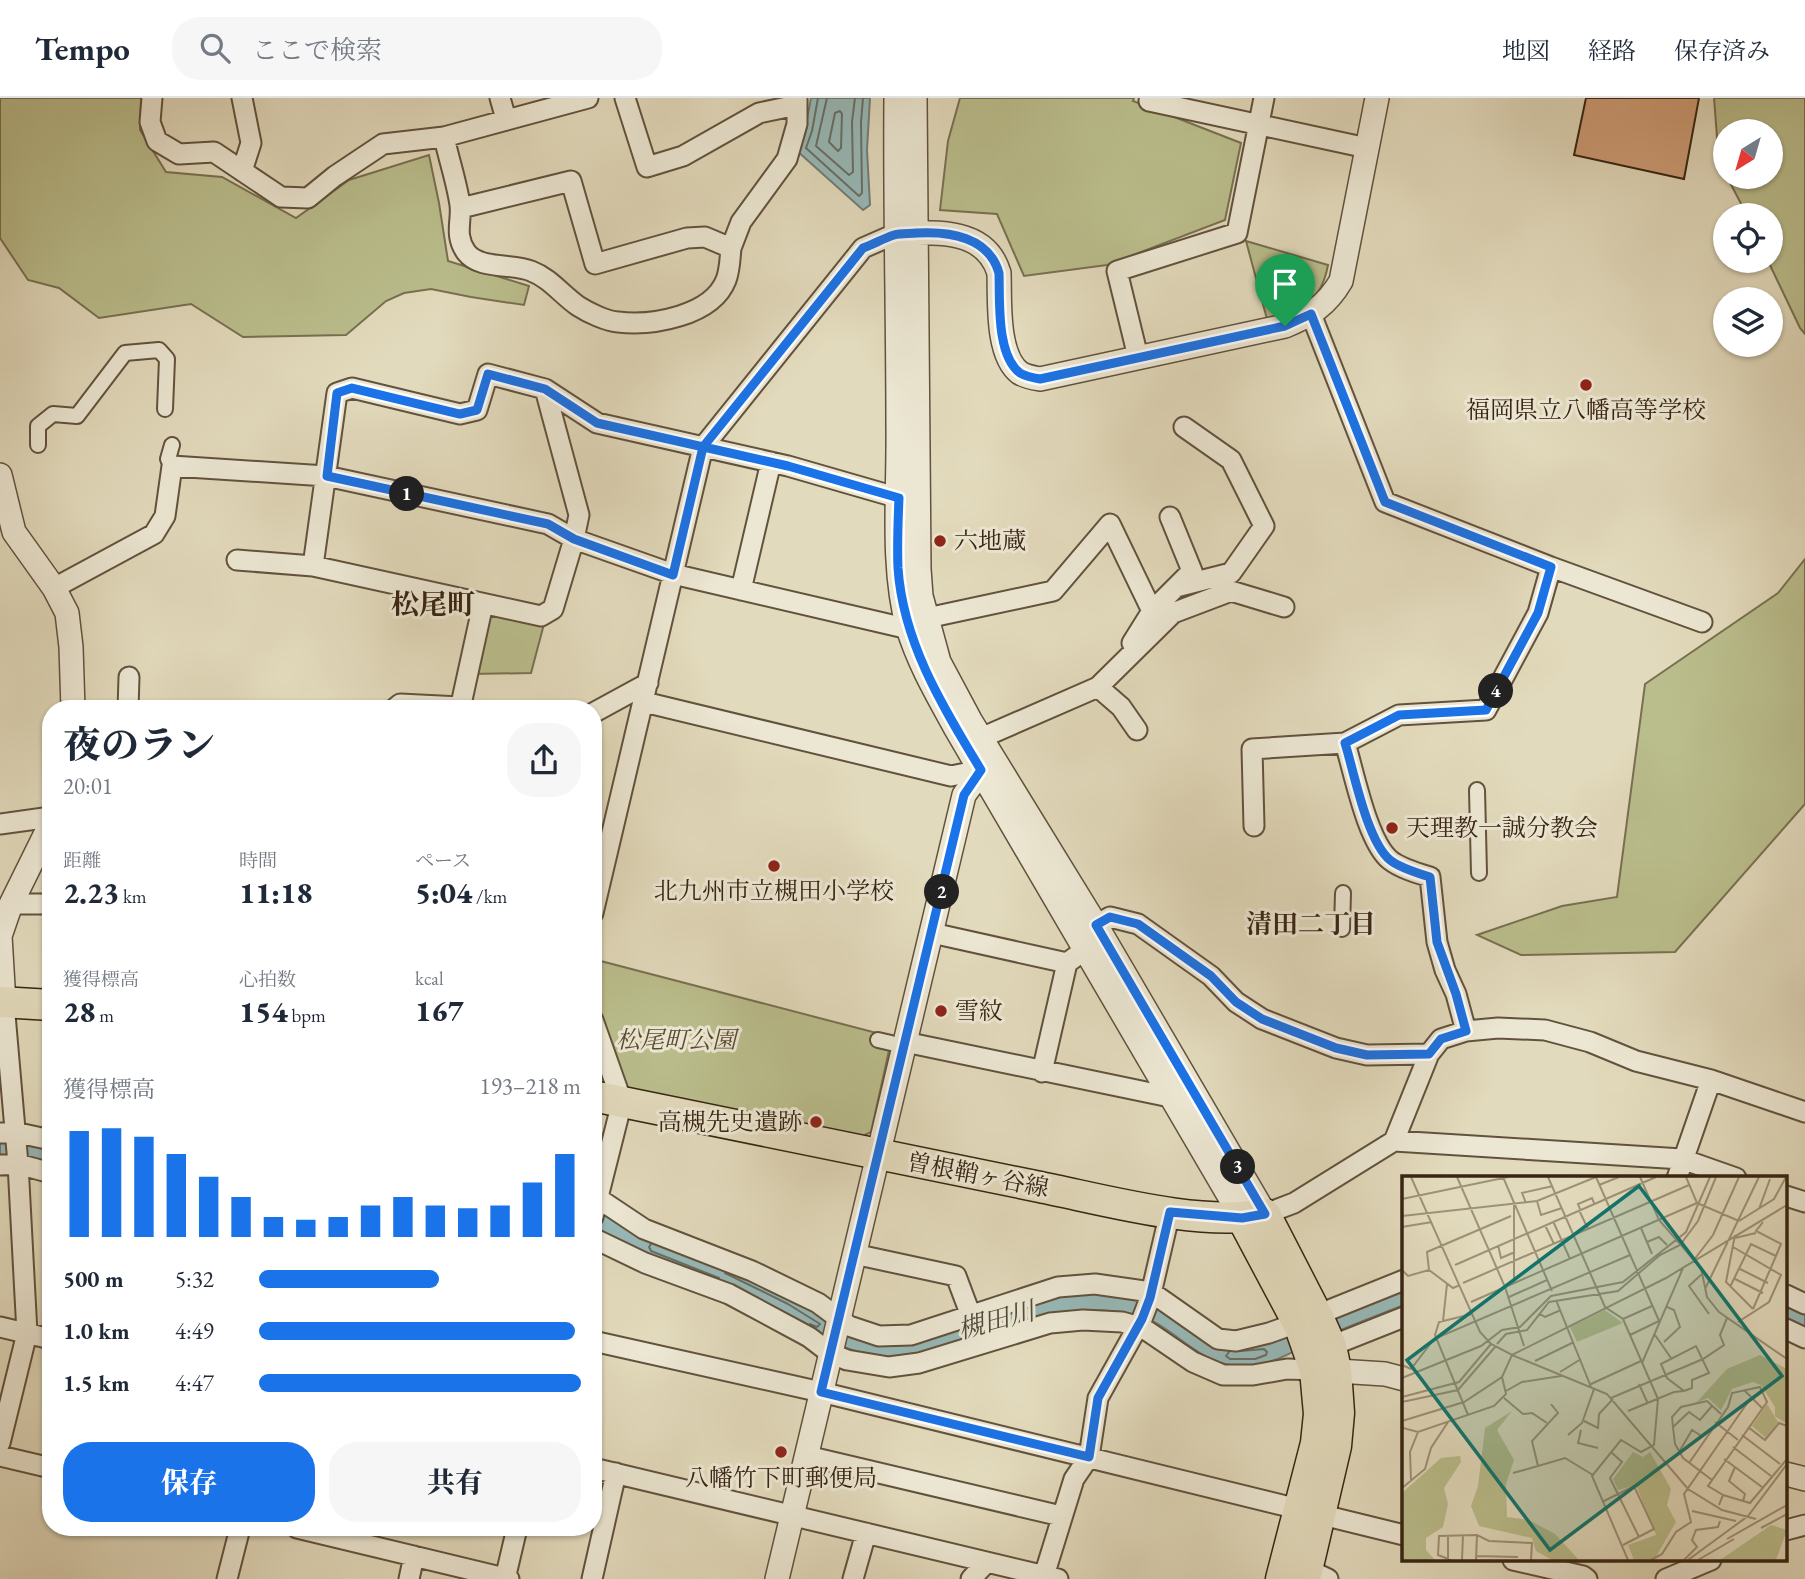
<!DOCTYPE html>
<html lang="ja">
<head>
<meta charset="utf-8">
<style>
  :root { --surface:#fff; --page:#f6f6f7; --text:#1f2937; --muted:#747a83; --line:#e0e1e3; --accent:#1a73e8 }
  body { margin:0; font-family:"EB Garamond","Noto Serif JP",serif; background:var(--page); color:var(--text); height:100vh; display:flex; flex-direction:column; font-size:26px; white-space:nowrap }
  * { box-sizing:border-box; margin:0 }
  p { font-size:23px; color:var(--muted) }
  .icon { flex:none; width:38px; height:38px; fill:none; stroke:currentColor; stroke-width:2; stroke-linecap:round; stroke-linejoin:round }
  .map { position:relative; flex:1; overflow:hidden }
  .side { position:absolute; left:42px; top:602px; width:560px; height:836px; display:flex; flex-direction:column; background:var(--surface); border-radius:28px; box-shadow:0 2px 5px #0004 }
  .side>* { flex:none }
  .needle { width:46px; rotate:217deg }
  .controls { position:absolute; left:1713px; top:21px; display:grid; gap:14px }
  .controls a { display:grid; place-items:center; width:70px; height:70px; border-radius:50%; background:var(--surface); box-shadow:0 2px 5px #0004; font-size:35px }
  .pin { position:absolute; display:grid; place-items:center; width:60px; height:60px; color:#fff; margin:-72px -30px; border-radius:50% 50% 50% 0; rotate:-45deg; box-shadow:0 0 7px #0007 }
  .pin .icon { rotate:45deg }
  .km { position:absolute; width:35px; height:35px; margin:-18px; border-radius:50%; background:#222; color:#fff; font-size:19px; line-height:35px; text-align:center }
  .round { display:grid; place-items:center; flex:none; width:74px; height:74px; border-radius:28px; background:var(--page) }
  .headline { display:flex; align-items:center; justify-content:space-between; height:119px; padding:0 21px }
  h1 { font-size:38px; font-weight:800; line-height:52px }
  .metrics { display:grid; grid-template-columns:repeat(3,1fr); gap:10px; height:119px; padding:7px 21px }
  .metrics div { display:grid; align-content:center }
  .metrics b { font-size:30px; font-weight:800 }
  .metrics small { font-size:19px; font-weight:400 }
  .metrics p { font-size:19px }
  .chart { height:196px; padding:14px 21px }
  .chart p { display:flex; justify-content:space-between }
  .chart svg { width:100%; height:126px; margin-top:7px; stroke:var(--accent); stroke-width:6 }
  .action { display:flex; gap:14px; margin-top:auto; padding:14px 21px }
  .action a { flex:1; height:80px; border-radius:28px; background:var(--accent); color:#fff; font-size:28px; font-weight:800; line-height:80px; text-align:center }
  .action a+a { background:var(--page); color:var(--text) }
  ul { padding:0 21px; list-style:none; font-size:23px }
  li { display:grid; grid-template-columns:112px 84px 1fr; align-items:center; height:52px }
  li i { height:18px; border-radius:9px; background:var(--accent) }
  header { display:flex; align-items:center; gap:42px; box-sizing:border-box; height:98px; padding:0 35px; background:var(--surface); border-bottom:2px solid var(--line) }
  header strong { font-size:33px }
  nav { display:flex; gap:38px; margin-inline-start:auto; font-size:24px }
  .search { width:490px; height:63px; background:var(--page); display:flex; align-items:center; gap:18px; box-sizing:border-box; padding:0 24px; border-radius:28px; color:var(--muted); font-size:26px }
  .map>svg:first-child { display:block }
  .green { fill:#babd8c; stroke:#787050; stroke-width:2 }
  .water { fill:#97b9b8; stroke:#717d76; stroke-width:2 }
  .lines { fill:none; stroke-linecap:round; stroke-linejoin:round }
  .shore { stroke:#676e66; stroke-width:2 }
  .building { fill:#ce9d77; stroke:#372413; stroke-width:2 }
  .pedestrian-casing { stroke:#62523d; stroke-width:18 }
  .minor-casing { stroke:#62523d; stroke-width:23 }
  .tertiary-casing { stroke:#62523d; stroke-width:26 }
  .primary-casing { stroke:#372413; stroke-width:33 }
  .pedestrian { stroke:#ece7d3; stroke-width:14 }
  .minor { stroke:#ece7d3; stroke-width:19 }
  .tertiary { stroke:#ece7d3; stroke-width:23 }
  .primary { stroke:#e2dabc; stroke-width:30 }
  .route-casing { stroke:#fff; stroke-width:14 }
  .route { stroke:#1a73e8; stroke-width:9 }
  .poi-dot { fill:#8f2418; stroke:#ece7d3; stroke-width:2.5 }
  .labels { text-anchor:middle; stroke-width:6; stroke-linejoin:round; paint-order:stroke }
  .poi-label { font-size:24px; fill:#372413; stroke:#ece7d3 }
  .park-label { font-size:24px; font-style:italic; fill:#584a31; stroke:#ece7d3 }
  .street-label { font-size:24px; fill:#372413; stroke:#ece7d3 }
  .neighbourhood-label { font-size:26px; font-weight:bold; fill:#372413; stroke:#ece7d3 }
  .water-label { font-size:26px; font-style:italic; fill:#4f493c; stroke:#ece7d3 }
  .quarter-label { font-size:28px; font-weight:bold; fill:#372413; stroke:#ece7d3 }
  .inset-road { fill:none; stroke:#9e9178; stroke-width:2 }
  .view { fill:#0f766e; fill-opacity:0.15; stroke:#0f766e; stroke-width:3.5 }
  .inset-edge { fill:none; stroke:#372413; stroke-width:3.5 }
</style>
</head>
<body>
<header>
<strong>Tempo</strong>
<div class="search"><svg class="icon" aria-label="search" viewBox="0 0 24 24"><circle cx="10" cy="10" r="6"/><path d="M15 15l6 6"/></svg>ここで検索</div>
<nav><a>地図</a><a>経路</a><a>保存済み</a></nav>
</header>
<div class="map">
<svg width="1805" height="1481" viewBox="0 0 1805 1481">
  <rect width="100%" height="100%" fill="#e2dabc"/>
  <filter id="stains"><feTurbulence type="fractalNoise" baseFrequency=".00286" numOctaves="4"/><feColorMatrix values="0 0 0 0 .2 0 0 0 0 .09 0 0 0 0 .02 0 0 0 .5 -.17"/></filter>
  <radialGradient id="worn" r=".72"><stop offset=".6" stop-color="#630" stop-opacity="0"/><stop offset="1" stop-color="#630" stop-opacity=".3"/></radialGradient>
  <!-- green -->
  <path class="green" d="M0,0H141L140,32L166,74L222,79L296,120L349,82L429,57L439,105L448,163L529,188L524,207L471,199L431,191L404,195L386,203L346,237L243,239L191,206L99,220L59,190L28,182L0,140Z
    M960,0H1134L1133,3L1241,45L1225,122L1107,167L1024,178L997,116L940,112L948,43Z
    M1714,0H1805V236L1800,230L1768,163H1771V117H1747L1727,79H1771V33H1726L1725,76L1719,65Z
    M1246,143L1328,167C1321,205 1302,212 1267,221Z
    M1805,461V706L1675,854L1521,857L1477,837L1562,808L1617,799L1645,586L1778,495Z
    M486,512L544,526L531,575L470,576Z
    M593,861L892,939L871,1034L859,1040L630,991L625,987L593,895Z"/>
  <!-- water -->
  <path class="water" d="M811,0H870L867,52L870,107L863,112L796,52L805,32Z
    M0,1042L51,1046V1065L0,1061Z
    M593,1106L873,1242L1078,1192L1137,1197L1241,1246L1278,1242L1404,1188V1207C1376,1218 1348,1228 1320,1241C1299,1250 1280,1263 1257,1267C1199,1277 1178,1225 1132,1216C1058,1201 984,1235 915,1257L892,1259L868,1257L846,1250L593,1131Z
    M1786,1207L1805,1215V1229L1786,1220Z"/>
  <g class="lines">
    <!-- shore -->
    <path class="shore" d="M818,0L812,33L806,50L859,98L862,95L861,24L863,0
      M827,0L816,48L849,77L853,74L852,24L855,0
      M840,13L842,16L841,50L838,53L829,44L835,15Z
      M651,1146L649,1149L651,1153L719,1180
      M725,1175L788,1206L820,1226L817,1229L810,1226
      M1229,1254L1226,1258L1230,1261H1255L1266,1257L1267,1254L1264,1251L1241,1253"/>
  </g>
  <!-- building -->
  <path class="building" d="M1586,0H1699L1684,81L1574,57Z"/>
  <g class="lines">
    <!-- pedestrian casing -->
    <g class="pedestrian-casing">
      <path id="pedestrian" d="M38,347V328L53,316L77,318L125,255L159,252L167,261L165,311
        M172,368L168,361L172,347
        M1477,692L1479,775
        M1342,831L1343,795
        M878,942L891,945"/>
    </g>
    <!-- minor casing -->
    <g class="minor-casing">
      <path id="minor" d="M152,0L150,24L157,43L179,56L214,54L281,99L308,100L335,78L383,46L444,39L588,0
        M500,0L506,21
        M625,0L647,69L683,58L759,15L797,7
        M1150,0L1149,3L1367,50
        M444,39C449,62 457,85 460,107C462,123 454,137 466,154C479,172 512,165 531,173C550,180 562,197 578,208C589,215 606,223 618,224C652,228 712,218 726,182C730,172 730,159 731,150
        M242,73L251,45L242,0
        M461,110L571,83L595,166L687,140L705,139L731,150L741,124L787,61L797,26V0
        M1138,259L1117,173L1237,135L1264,0
        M545,291L579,417L574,441L553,511L541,518L313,468L337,295L352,290L460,316L477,312L488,276L545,291L597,325L788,368L899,400
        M1170,419L1192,473L1176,489
        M237,462L313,468
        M1551,469L1702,524
        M54,490L154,436L165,418L172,368L326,378L548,426L574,441L673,476L909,531L922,530
        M741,492L771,364
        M927,520L1053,493L1110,426L1152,513
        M1132,545L1152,513L1176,489L1231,475L1264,428L1231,362L1184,329
        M1098,589L1121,609L1137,632
        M644,604L951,678L981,672
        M128,611L129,579
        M394,611L400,606L460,609
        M460,611L483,506
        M593,615L648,585
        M981,640L1098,589L1173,515L1231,493L1284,509
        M1345,645C1354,674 1367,743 1390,762C1400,770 1417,775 1430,779L1437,844L1445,872L1456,896L1466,933
        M0,726L51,719
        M1254,728L1252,651L1345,645L1399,617L1486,612L1538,515L1551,469L1385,404L1311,216
        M11,806H51
        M593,815L703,349L863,150L895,136
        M1096,827L1110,819L1138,826L1211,878L1236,904L1262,921L1336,950L1367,957L1429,956
        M932,835L1067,865L1086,851
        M593,922L622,1004L593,1119
        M905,944L1170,999
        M1042,974L1067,865
        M0,1035L14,1034L51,1042
        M1394,1043L1429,956L1441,941L1466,933L1498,930L1545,932L1590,944L1636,963L1711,982L1805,1014
        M0,1067L18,1066L51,1075
        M1677,1080L1711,982
        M593,1097L644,1131L752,1173L818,1205L849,1228L879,1238L911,1237L1058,1189L1095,1186L1151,1194L1218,1241L1236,1243L1269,1235L1297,1225
        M1786,1098L1805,1104
        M1265,1116L1294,1105L1394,1043L1682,1061L1736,1080
        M593,1140L645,1165L729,1196L809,1239L830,1255L847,1262L889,1269L919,1265L1050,1225L1083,1222L1122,1224L1143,1230L1193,1264L1223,1277H1253L1287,1271L1315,1272
        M854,1156L956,1178L971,1218
        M1786,1197L1805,1206
        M1317,1217L1404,1182
        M0,1229L51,1241
        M1786,1231L1805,1240
        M593,1243L821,1294L1404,1437
        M1331,1248L1404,1219
        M0,1345L27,1235L18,1066L4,905
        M0,1358L51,1370
        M807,1358L1061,1418
        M593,1370L1058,1481
        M297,1430L509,1481
        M1786,1432L1805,1427
        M1513,1462L1583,1478L1587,1481
        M1307,1471L1328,1481
        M227,1481L240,1430
        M409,1481L414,1458
        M505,1481L517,1430
        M592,1481L616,1375
        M853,1481L866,1435
        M971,1481L987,1464
        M1043,1481L1074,1381L1089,1359L1098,1300L1142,1221L1150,1200L1170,1114
        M1666,1481L1711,1462"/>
    </g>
    <!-- tertiary casing -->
    <g class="tertiary-casing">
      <path id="tertiary" d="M896,0C895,110 898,219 898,329C899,394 891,468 908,530C919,566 938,598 956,631L1242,1120
        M915,0L919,471L921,498L939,564L970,622L1096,827L1265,1116
        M901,136C938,134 986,131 999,175C1000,202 996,257 1020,275C1025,278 1034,280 1040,281L1285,228C1310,218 1327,207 1341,183L1377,0
        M0,377L14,434L54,490L67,515L71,549L73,611
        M0,906L4,905L0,838L11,806L51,725
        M1322,1272L1385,1276L1404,1281
        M1786,1376L1805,1381
        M777,1481L964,697L988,664"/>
    </g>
    <!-- primary casing -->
    <g class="primary-casing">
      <path id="primary" d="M0,904L51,907
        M593,998C742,1029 891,1060 1040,1089C1105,1102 1201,1129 1265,1116L1319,1221L1331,1248L1336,1272L1339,1315L1336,1348L1305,1481
        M1242,1120L1300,1229L1315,1272L1319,1316L1316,1345L1281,1481"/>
    </g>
    <!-- pedestrian -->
    <use href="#pedestrian" class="pedestrian"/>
    <!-- minor -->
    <use href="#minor" class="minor"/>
    <!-- tertiary -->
    <use href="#tertiary" class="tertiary"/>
    <!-- primary -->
    <use href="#primary" class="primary"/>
  </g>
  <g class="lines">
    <!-- route casing -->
    <g class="route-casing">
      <path id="route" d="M1285,228L1040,281C1034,280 1025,278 1020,275C996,257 1000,202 999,175C989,139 949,133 917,135C910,136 901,135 894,137C884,140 874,146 863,150L703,349L673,477L574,441L548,426L327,378L337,295L352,290L460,316L477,312L488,276L545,291L597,325L788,368L899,400C898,423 897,447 898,470C903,545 943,609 981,672L964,697L821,1294L1089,1359L1098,1300L1142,1221L1150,1200L1170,1114L1242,1120L1265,1116L1096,827L1110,819L1138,826L1211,878L1236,904L1262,921L1336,950L1367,957L1429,956L1441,941L1466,933L1456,896L1437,844L1430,779C1417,775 1400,770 1390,762C1367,743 1354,674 1345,645L1399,617L1486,612L1538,515L1551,469L1385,404L1311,216L1285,228"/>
    </g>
    <!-- route -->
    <use href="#route" class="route"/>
  </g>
  <!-- markers -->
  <g class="poi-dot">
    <circle cx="1586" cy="287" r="7"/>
    <circle cx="940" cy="443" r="7"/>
    <circle cx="1392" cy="730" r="7"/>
    <circle cx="774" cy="768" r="7"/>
    <circle cx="941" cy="913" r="7"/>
    <circle cx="816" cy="1024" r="7"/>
    <circle cx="781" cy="1354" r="7"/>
  </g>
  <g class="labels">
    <!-- poi labels -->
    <g class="poi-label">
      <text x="1586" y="320">福岡県立八幡高等学校</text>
      <text x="954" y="451" text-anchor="start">六地蔵</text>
      <text x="1406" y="738" text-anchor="start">天理教一誠分教会</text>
      <text x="774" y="801">北九州市立槻田小学校</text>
      <text x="955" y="921" text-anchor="start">雪紋</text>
      <text x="802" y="1032" text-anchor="end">高槻先史遺跡</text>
      <text x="781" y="1388">八幡竹下町郵便局</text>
    </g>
    <!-- park labels -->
    <g class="park-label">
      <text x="676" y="950">松尾町公園</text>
    </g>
    <!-- street labels -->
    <g class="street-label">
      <text transform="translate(978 1077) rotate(11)" y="8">曽根鞘ヶ谷線</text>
    </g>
    <!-- neighbourhood labels -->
    <g class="neighbourhood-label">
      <text x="1311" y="835">清田二丁目</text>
    </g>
    <!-- water labels -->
    <g class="water-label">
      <text transform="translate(996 1222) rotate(-15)" y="9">槻田川</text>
    </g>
    <!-- quarter labels -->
    <g class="quarter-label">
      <text x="433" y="516">松尾町</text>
    </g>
  </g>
  <!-- overview -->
  <g transform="translate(1402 1078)">
    <rect width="385" height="385" fill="#e2dabc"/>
    <path d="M203,134L221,147L175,166L168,151ZM358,179L385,193V248L373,240V231L359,209L351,206L330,213L319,234L306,222L294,227L325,193ZM365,228L376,246L364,262L350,250ZM110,235L95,254L112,284L104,308L105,341L127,344L153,358L177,384H150L134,375L130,362L77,350L69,330L76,310L83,252ZM231,276L241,281L248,276L269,313L265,329L274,346L252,384H232L226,369L254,359L234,309L216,314L211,303ZM58,280L59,286L42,312L46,328L41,351L24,362V374L33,384H0V317L39,282ZM369,349L385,354L374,384H318Z" fill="#babd8c"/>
    <path class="inset-road" d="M9,1L78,156L89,168L110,179L264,102L385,29M55,1L103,111L122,170M101,1L150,115M146,1L203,131L221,143L256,223L252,269L239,276L219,264L190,300L226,384M194,1L258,147M238,1L257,44L292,84M284,1L295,27L337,45M337,1L311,59L292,84L299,92L305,121L317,136L385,183M197,9L217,1M0,23L106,1M135,25L139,39L160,32M124,27L120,17L151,10M178,33L176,28L190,22L192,27M357,33L368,3M177,34L186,53M0,40L135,25L194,1M151,45L168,83M337,45L372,23L384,1M361,46L354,55L379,68L374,80M143,49L152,68M0,51L30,46M239,52L250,78M333,59L324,106L351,133M333,62L354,57M245,66L257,61L265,69M96,69L99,82L113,76M331,71L379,99L367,126L336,146M53,89L254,1M338,93L366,107M0,94L6,100L27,94L25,76L109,40M27,94L51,112L58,109M300,98L287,110L307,138M333,103L361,117M61,107L287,9M112,108V28M328,111L349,68L374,80L351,133M303,113L357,1M107,121L145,104M154,124L189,211M69,126L295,27M138,138L143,141L159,134M221,143L250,130M41,145L45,108M228,159L257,145M253,159L269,182M262,166L278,151L272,134L265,131M95,168L104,158L125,154L147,126L216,115L258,79L278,69L296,45L314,1M133,185L172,166M240,187L281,92M0,189L9,193L32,163L228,79M158,196L179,183M0,202L79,170L100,154L118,151L149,120L221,106L284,56L308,1M189,208L239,185M237,208L246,228M342,214L360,232M104,215L120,206L159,200M0,221L57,206L89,168M102,222L121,238L130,237L145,247M209,222L301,183L322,169L318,159L325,142M0,226L56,214L93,171M149,228L156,237L130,265L136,290L163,282L191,299M226,235L272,216L282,215L290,212V204L307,197L294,170L259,188L265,202L282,215M66,239L33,159L37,146L70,138M0,245L62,226L100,201L110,179L205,218L286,313L320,334L354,343M182,245L196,252L197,238L211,223M313,246L336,264M0,247L1,252L16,256L92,230L104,218L100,201M271,251L270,241L279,231L305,225L319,238M346,251L363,264L377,247L385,250M179,254L176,267L196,272M166,259L180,247L192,213M340,259L378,288M331,271L369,300M209,276L220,286L208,302L237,361M277,276L290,254L301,261M322,283L360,311M287,287L326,231L330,217L358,211L365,226L306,310L321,319M333,291L327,305L343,318L341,325M111,297L136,290M310,304L281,282L273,268L271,251L287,236L298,244L310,230M9,305L8,276L16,256M0,312L23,293L29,272L46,246M200,326L232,310L252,353L221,369M317,329L321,319L348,327L385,283M290,335L334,345M359,352L385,338M325,363L385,329M74,380L116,381M46,383V360M49,384L36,379L37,360L75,359L87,365L130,367L129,384M60,384L61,359M74,384L75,359M249,384L260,378L274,356L289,346L282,318L348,223M282,384L295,371L290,364L294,354L316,351L318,345M286,384L346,340L385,288M296,384L332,363"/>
    <path class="view" d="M237,10L380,200L148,374L5,184Z"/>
    <rect width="385" height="385" class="inset-edge"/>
  </g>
  <rect width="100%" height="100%" filter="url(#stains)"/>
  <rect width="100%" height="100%" fill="url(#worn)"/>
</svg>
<div class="controls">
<a><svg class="needle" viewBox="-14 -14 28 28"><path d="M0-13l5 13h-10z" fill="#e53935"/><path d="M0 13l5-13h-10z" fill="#747a83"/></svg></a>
<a><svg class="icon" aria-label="locate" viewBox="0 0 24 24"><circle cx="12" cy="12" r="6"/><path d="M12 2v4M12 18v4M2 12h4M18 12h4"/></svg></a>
<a><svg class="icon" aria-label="layers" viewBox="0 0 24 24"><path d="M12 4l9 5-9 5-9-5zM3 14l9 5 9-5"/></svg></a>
</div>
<div class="pin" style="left:1285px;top:228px;background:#1e9e55"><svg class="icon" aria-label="arrive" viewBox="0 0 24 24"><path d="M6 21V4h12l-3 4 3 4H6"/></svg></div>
<b class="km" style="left:407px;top:396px">1</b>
<b class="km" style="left:942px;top:794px">2</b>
<b class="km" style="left:1238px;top:1069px">3</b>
<b class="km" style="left:1496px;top:593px">4</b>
<section class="side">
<div class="headline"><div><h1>夜のラン</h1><p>20:01</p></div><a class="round"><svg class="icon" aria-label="share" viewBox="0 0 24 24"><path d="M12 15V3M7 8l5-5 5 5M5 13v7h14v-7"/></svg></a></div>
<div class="metrics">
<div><p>距離</p><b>2.23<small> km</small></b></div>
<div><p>時間</p><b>11:18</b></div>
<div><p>ペース</p><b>5:04<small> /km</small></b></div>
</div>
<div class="metrics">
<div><p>獲得標高</p><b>28<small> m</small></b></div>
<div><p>心拍数</p><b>154<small> bpm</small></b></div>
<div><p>kcal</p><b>167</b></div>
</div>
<div class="chart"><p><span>獲得標高</span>193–218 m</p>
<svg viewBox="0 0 160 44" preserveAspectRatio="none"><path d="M5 44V7M15 44V6M25 44V9M35 44V15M45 44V23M55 44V30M65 44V37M75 44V38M85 44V37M95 44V33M105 44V30M115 44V33M125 44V34M135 44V33M145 44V25M155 44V15"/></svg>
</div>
<ul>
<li><b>500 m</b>5:32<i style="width:56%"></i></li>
<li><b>1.0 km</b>4:49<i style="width:98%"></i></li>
<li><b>1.5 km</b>4:47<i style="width:100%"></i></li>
</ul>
<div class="action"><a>保存</a><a>共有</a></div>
</section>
</div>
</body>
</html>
